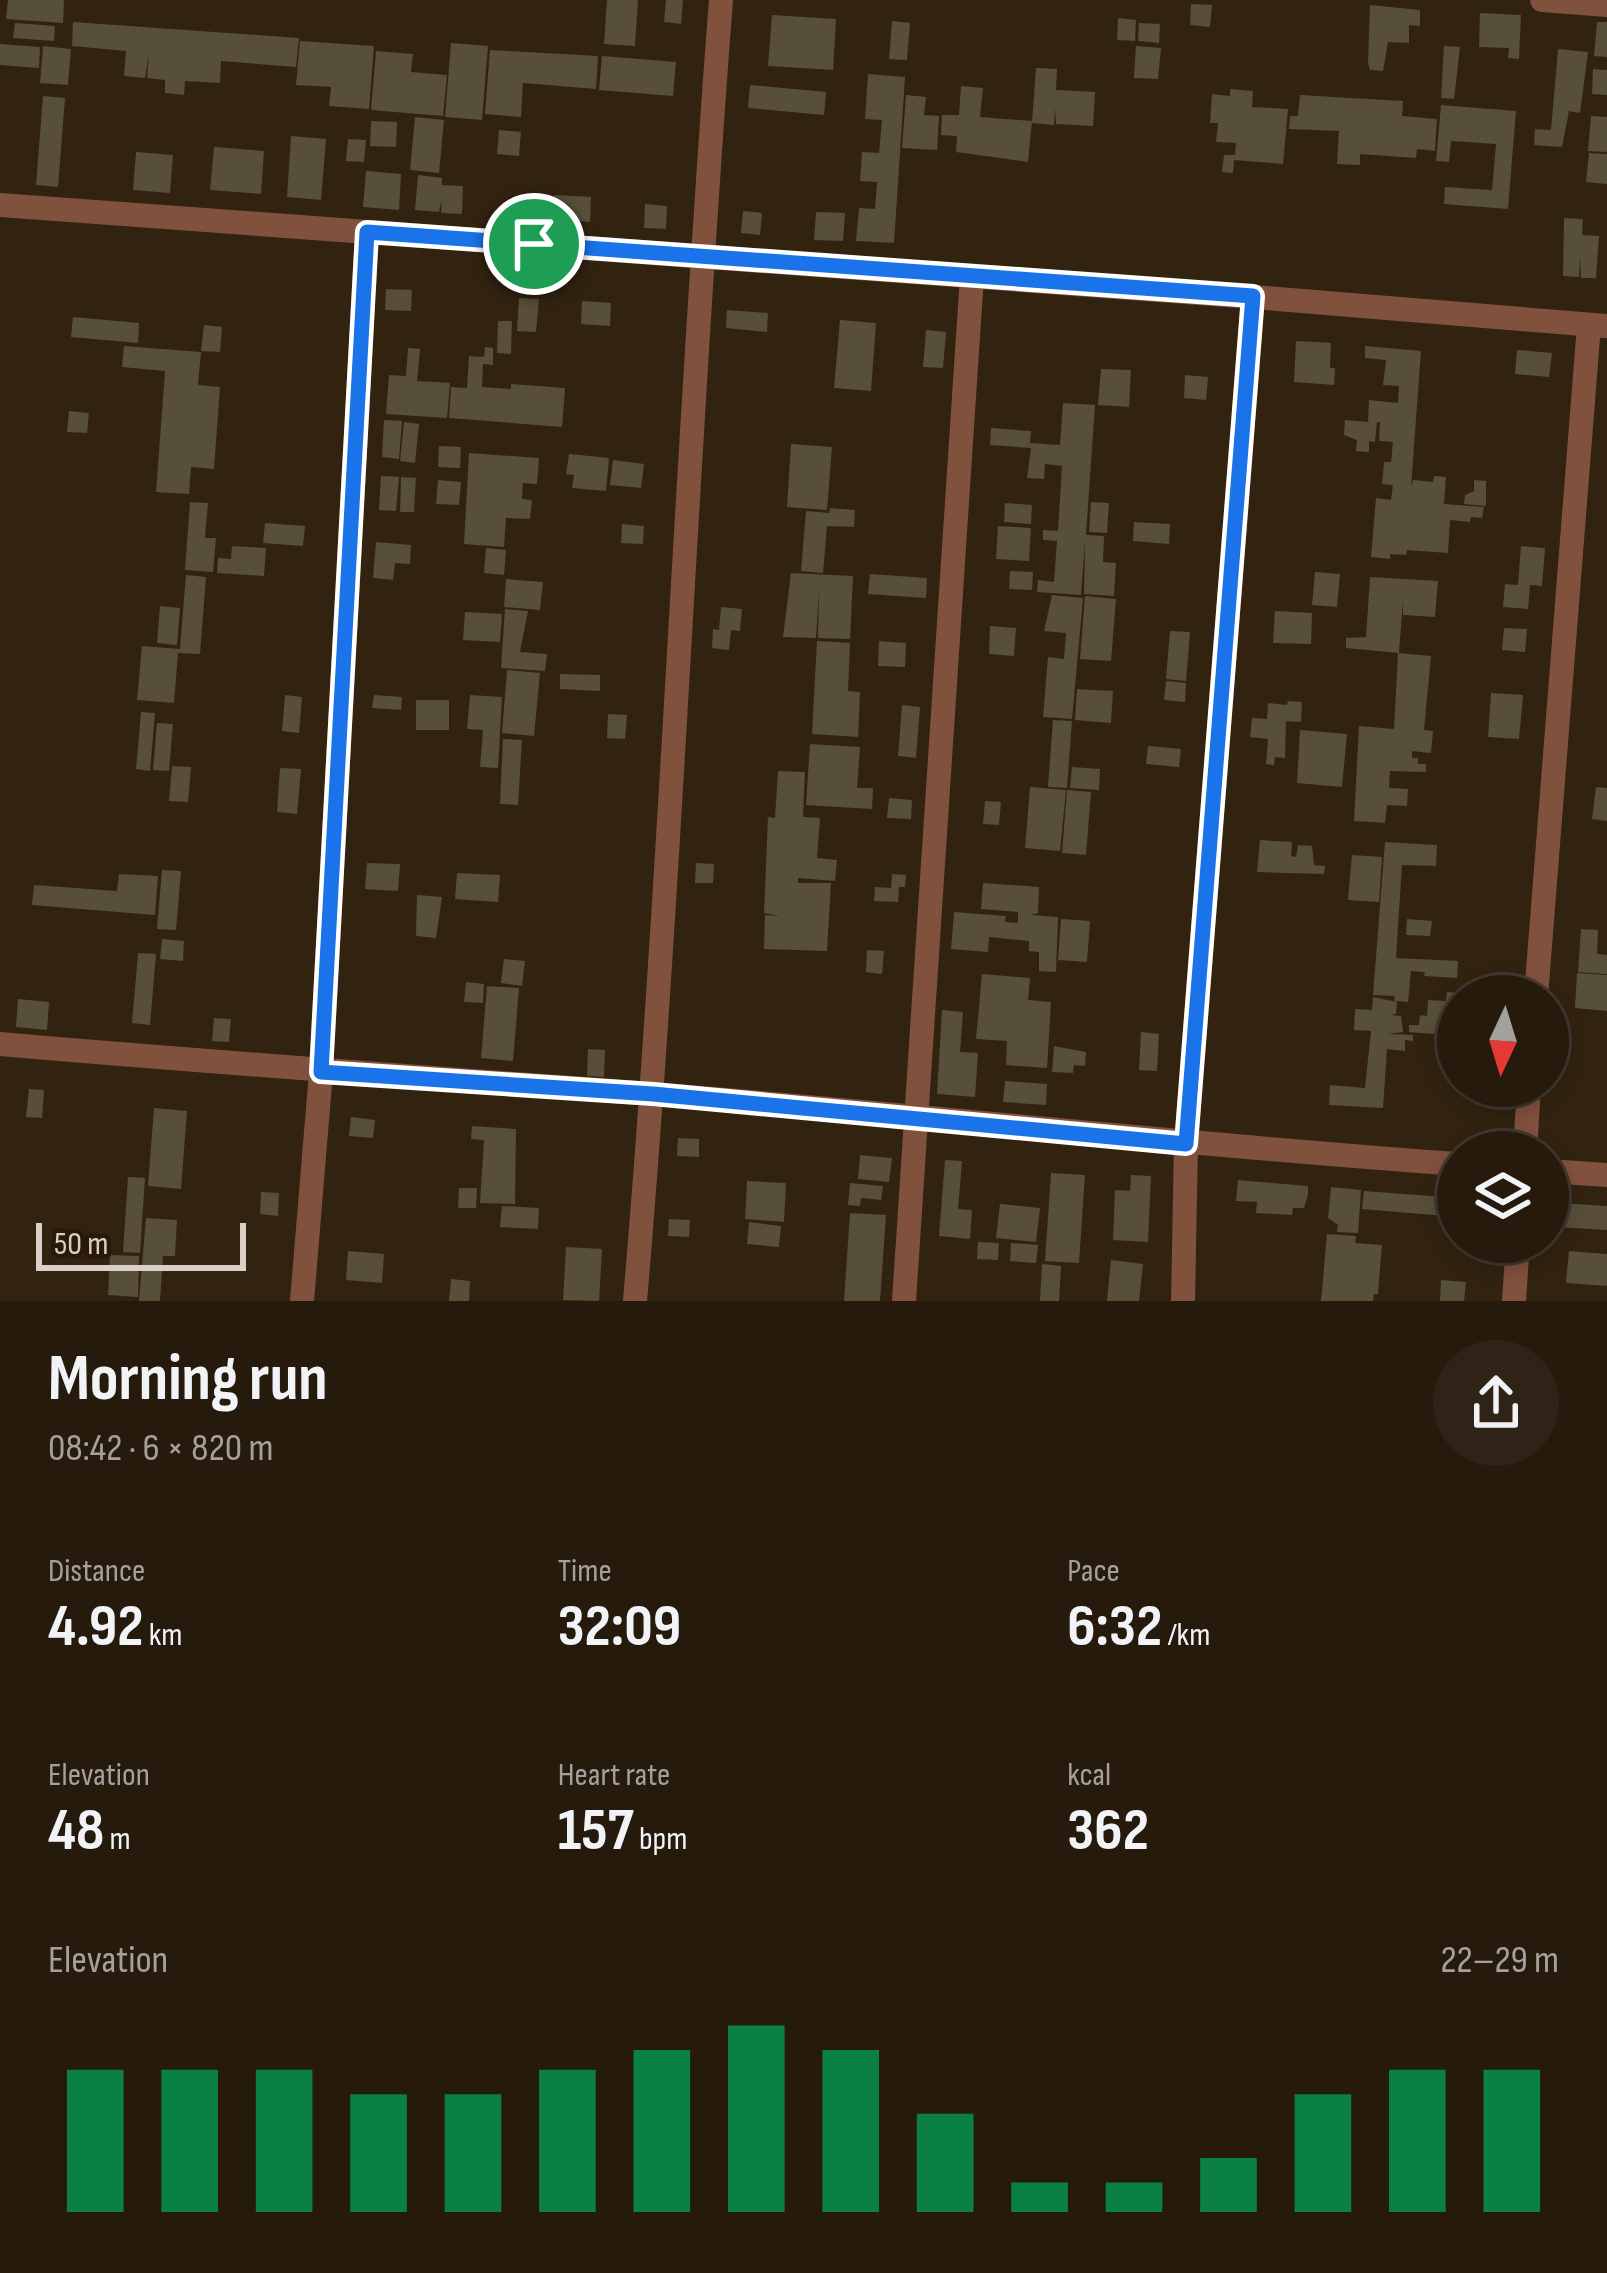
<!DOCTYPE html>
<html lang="en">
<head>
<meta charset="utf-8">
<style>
  :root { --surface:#261a0d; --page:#2e2316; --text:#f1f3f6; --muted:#a4a19d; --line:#42382e; --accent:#0b8043 }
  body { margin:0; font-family:"Sofia Sans Condensed",sans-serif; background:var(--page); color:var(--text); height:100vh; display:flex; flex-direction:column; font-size:45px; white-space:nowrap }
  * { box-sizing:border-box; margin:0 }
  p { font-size:39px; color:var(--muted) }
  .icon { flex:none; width:66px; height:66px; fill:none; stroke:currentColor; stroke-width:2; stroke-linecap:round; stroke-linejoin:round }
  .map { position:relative; height:1301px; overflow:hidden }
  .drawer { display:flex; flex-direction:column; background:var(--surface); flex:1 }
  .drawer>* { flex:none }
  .needle { width:78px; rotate:184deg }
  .buttons { position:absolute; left:1437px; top:975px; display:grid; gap:24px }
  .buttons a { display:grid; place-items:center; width:132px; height:132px; border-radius:50%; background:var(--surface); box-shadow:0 6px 18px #0003,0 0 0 3px var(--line); font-size:60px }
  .scale { position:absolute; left:36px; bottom:30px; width:210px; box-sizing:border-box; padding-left:12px; border:6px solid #dbd0c6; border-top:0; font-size:33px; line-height:42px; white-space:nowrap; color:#dbd0c6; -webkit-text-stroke:9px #281908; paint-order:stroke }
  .pin { position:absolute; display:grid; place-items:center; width:102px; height:102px; color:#fff; margin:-51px; border:6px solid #fff; border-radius:50%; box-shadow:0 3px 12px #0007 }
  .round { display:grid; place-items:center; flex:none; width:126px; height:126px; border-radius:63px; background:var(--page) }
  .head { display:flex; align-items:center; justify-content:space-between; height:204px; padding:0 48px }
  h1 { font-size:66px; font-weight:700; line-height:90px }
  .stats { display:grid; grid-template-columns:repeat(3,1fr); gap:18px; height:204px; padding:12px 48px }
  .stats div { display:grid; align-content:center }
  .stats b { font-size:60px; font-weight:700 }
  .stats small { font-size:33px; font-weight:400 }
  .stats p { font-size:33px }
  .chart { height:336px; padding:24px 48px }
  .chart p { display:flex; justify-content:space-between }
  .chart svg { width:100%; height:216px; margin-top:12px; stroke:var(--accent); stroke-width:6 }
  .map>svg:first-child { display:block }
  .building { fill:#574f38 }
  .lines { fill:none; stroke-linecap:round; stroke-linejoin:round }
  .street { stroke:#80513d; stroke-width:24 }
  .route-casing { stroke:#fff; stroke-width:24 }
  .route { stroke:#1a73e8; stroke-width:15 }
</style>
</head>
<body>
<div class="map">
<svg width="1607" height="1301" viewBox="0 0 1607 1301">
  <rect width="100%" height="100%" fill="#322311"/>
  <!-- building -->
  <path class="building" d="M8,0H64L63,23L6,19Z
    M607,0H638L635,46L604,44Z
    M666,0H683L681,24L664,22Z
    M1191,4L1212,5L1210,27L1190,25Z
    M1370,5L1420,10V26L1409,25V43L1388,42L1383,71L1370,70L1368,63Z
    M1480,13L1521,15L1519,59L1508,58L1509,48L1479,47Z
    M772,15L836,19L833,70L768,66Z
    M1118,18L1136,20L1135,41L1117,40Z
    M892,21L910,23L907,60L889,59Z
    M73,22L299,38L296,67L221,61L220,83L185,81L184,95L165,93V80L147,78L149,53L145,78L124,76L126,51L72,46Z
    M1597,22H1607V57L1594,56Z
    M15,23L55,26L54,41L13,38Z
    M1139,23L1160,24L1159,43L1138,41Z
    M300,41L374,46L369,109L329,106L331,87L296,85Z
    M451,43L488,46L482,120L445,117Z
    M0,44L40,47L39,68L0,65Z
    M43,46L71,49L68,85L40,83Z
    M1136,46L1161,48L1158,79L1134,78Z
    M1444,46L1460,47L1454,99L1441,98Z
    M1558,49L1588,52L1580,113L1569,111L1562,147L1534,145L1535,129L1551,130Z
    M490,50L598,56L596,89L523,83L521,117L485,114Z
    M376,51L413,54L411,72L447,75L443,116L371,110Z
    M602,56L676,62L673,96L599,90Z
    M1036,68L1057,69L1056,90L1095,92L1093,126L1056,124L1055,108L1054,125L1032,123Z
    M1593,69L1607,70V95L1592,94Z
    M868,74L905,77L894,243L856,241L859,208L875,209L877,182L860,181L862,152L879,153L882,120L865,119Z
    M750,85L826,92L824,115L748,108Z
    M961,86L983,88L980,117L1032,121L1028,162L956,152L957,136L941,135L942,115H959Z
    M1230,89L1253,91L1252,107L1288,109L1283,164L1234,160L1233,173L1222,172L1224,155H1235L1236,143L1216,142L1218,123H1210L1212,94L1230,96Z
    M906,95L926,97L924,115L939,116L937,150L902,148Z
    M1300,95L1403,101L1402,116L1437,119L1435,151L1417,149L1416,158L1360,154V165L1337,164L1339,131L1289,129L1290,116H1298Z
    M43,96L65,98L58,187L36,185Z
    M1441,105L1516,111L1508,209L1444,204L1445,187L1492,190L1496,144L1451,141L1449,162L1436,161Z
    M1591,116L1607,117V152L1588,151Z
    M415,117L444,120L439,173L410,170Z
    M371,121L397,122L396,147L370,146Z
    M499,130L521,132L519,156L497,154Z
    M291,136L326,139L321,200L287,197Z
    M348,139L366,140L364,162L346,161Z
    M214,147L264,151L261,194L210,190Z
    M136,152L173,155L170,193L133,190Z
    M1589,153L1607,154V184L1586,182Z
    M366,171L401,174L399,210L363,207Z
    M418,175L442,178V185L463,186L462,214L441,213L442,199L439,212L415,210Z
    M554,195L591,197L590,222L553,219Z
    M645,204L667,206L666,229L644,228Z
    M743,211L762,213L760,235L741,233Z
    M816,212L845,213L843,241L814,240Z
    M1564,218L1583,219L1582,235L1599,236L1596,278H1581L1580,257L1579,277L1563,276Z
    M386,289L412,290L411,311L385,310Z
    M519,298L539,299L536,332L517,331Z
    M582,301L611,303L610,326L581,324Z
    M727,310L768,313L767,332L726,328Z
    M73,317L139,323L138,343L71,337Z
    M840,320L876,323L871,391L834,388Z
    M498,321H512L511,354L497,353Z
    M204,325L222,327L220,352L201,351Z
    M926,330L946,332L943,368L923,367Z
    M1296,341L1331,343L1330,368H1335L1334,385L1294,382Z
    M124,346L201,352L198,385L220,387L214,469L191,467L189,494L156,492L165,371L122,367Z
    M1365,346L1421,351L1411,487L1413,480L1433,482L1434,476L1446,477L1444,504L1484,507L1482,518L1471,517L1470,522L1450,520L1448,553L1407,550L1406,555L1390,554V559L1371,557L1376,498L1391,500L1393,485L1382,484L1384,462H1391L1393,442L1379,441L1380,422H1377L1375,442L1369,441V452L1356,451L1357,440L1344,435L1345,420L1368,422L1369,400L1398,403L1399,386L1383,385L1386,360L1365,358Z
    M485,347L493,348V365L483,364L482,387L511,389V384L565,388L562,427L449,418L451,387L467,388L469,356L484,357Z
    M408,348L420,349L417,381L450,383L447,418L386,414L389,375L406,376Z
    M1517,350L1552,353L1549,377L1515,374Z
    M1101,369L1131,370L1129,407L1098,405Z
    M1185,375L1208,377L1206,400L1184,398Z
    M1063,403L1095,405L1086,535L1104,536L1103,562L1116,563L1114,596L1084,594L1085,540L1081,595L1037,592L1038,580L1054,582L1057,541L1043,540V530L1058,531L1062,466L1045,464L1044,479L1027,478L1031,448L990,445L991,428L1031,431L1030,443L1060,445Z
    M69,411L89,413L87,433L67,432Z
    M384,420L402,421L399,459L382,457Z
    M404,422L419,424L415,463L400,461Z
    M791,444L832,447L827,510L787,507Z
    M439,446L461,447L460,468L438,467Z
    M469,453L539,458L537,484L523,483L522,499L532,500L530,519L506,518L504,547L464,544Z
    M569,454L609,458L606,491L572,488L574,475L566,474Z
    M613,460L644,464L641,488L610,485Z
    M381,476L399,477L396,511L379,510Z
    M401,477L416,478L414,512H400Z
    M438,480L461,482L459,505L436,504Z
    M1474,480L1486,481V506L1464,504L1465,495L1474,491Z
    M190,502L208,503L205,538H216L213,572L185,570Z
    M1091,502L1109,503L1107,533L1089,532Z
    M1005,503L1032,505L1031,524L1004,522Z
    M830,508L855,510L854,527L827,526L823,573L801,571L806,511L829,513Z
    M1134,522L1170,524L1169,544L1133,541Z
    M265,523L305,526L303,546L263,543Z
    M622,524L644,526L643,544L621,543Z
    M998,526L1031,528L1029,561L996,559Z
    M376,542L411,545L410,564L395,563L393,580L373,578Z
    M232,546L266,548L264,576L217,573L218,558L231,559Z
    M1521,546L1545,548L1542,586L1530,585L1528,609L1503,607L1505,584L1518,585Z
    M486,548L506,550L504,575L484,573Z
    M1010,571L1033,572L1032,590L1009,589Z
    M1315,572L1340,574L1337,607L1312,605Z
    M791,573L853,576L850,639L818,638L819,590L816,638L783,637Z
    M870,574L927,578L926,598L868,594Z
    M186,575L206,577L200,654L178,653L174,703L137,700L142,646L180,649Z
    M1370,577L1438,581L1435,617L1403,615V600L1399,653L1346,648V638L1366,637Z
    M506,579L543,582L540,610L504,607Z
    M1052,595L1083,598L1072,719L1043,717L1048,657L1064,659L1066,633L1044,631Z
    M1085,596L1116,599L1111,661L1080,659Z
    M160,606L180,608L177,645L157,643Z
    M721,607L742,609L740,631L731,630L729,650L712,648L713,629L719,630Z
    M505,609L528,611L520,652L547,654L545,671L501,668Z
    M1275,611L1312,613L1311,644L1273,643Z
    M465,612L502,614L500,642L463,640Z
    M990,626L1016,628L1014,656L989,654Z
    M1504,628L1527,629L1525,652L1502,650Z
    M1170,631L1190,632L1186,681L1166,679Z
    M817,641L850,643L848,691L860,692L858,737L812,734Z
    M879,641L906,643L905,667L878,666Z
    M1398,653L1431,656L1424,730L1433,731L1431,753L1412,751V758H1418V764H1426V772L1390,771L1389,788L1408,789L1407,806L1387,805L1385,823L1354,821L1359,726L1394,729Z
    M507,670L540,673L534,736L502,733Z
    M560,674L600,675V691L560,689Z
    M1166,681L1186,683L1185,702L1164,700Z
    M1077,689L1113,691L1111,723L1075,720Z
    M1491,693L1523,695L1519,739L1488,737Z
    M285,695L302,697L299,733L282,731Z
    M374,695L402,697L401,710L372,708Z
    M470,695L502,697L498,768L480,767L483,730L467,729Z
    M416,700H449V730H416Z
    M1288,701L1302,702L1301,722L1286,721L1285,758L1275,757L1274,765L1266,764L1268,739L1250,737L1252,718L1267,719L1268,703L1287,705Z
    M902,705L920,707L916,758L898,756Z
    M141,712L155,713L150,771L136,769Z
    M608,714L627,715L625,739L607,738Z
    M1053,720L1072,721L1067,788L1048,787Z
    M157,723L173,724L169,771L153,770Z
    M1300,730L1347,734L1342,787L1297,783Z
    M503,739L522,740L518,805L500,804Z
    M810,744L860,747L857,788H873L872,809L806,805Z
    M1148,746L1181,749L1179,767L1146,764Z
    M172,766L191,767L188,802L169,801Z
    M1072,767L1100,769L1099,790L1070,788Z
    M280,768L301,769L297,814L277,812Z
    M778,771L805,772L803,817L820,818L817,858L837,860L835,881L798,878V883H831L827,951L764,949L765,915L780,916L764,913L768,817L775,818Z
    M1030,787L1066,790L1060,851L1025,848Z
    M1596,787L1607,788V821L1592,819Z
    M1067,790L1091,792L1086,855L1062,853Z
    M889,798L912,800L911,819L887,818Z
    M985,801L1001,802L999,825L983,824Z
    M1260,840L1292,842L1291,856L1296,857L1298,845L1312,846L1314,865L1325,866L1324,874L1257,872Z
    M1385,842L1437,845L1436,866L1402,865L1396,958L1458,961L1457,978L1424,976L1425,972L1411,971L1408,1002L1394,1001L1395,996L1373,995Z
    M1352,855L1382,857L1379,902L1348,900Z
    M367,863L400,864L398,891L365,889Z
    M696,863L714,864L713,883H695Z
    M162,870L181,871L176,930L157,929Z
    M457,873L500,875L498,902L455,899Z
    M119,874L158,876L155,915L32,905L34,885L117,891Z
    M892,874L906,875L905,887H899L898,902L874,901L875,887L891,888Z
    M983,883L1039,887L1038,913L1030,915L1058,917L1056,972L1039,971V952L1029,951V941L989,937L988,952L951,949L954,912L1006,916L1005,922L1018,923V912L981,909Z
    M417,895L442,897L436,938L416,936Z
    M1061,919L1090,921L1087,962L1058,960Z
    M1407,919L1432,921L1430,936L1406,935Z
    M1581,929L1598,930L1597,954L1607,955V974L1578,972Z
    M162,939L184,941L183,961L160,959Z
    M867,950L884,951L882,974L866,972Z
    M138,953L156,954L150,1025L132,1023Z
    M504,959L525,961L522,986L501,983Z
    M1577,973L1607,975V1011L1575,1008Z
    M982,974L1030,978L1028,1000L1051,1002L1047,1068L1006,1065L1007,1041L976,1039Z
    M466,982L484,984L483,1003L464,1002Z
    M487,986L519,988L513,1061L481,1058Z
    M1447,992L1458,993V1036L1409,1032V1025H1419L1420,1015L1427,1016L1428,1000L1446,1001Z
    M1373,997L1397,1002L1396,1014L1390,1015L1401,1016L1403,1032L1388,1034L1413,1035V1041L1405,1040V1051L1387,1049L1383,1108L1329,1105L1330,1085L1365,1088L1371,1031L1354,1030L1355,1009L1372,1010Z
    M18,999L49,1002L47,1030L16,1027Z
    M942,1010L963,1012L960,1052L978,1053L975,1097L937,1094Z
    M214,1018L231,1019L229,1042L212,1041Z
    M1141,1032L1159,1034L1157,1071L1139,1070Z
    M1054,1046L1086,1052L1085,1066L1074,1065L1073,1073L1052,1072Z
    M588,1049L605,1050L604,1077L587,1076Z
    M1005,1081L1047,1084L1046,1105L1003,1102Z
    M29,1089L44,1090L42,1118L26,1117Z
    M154,1108L187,1111L181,1189L148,1186Z
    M351,1117L375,1120L373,1138L349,1136Z
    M472,1126L516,1129L515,1204L480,1203L484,1140L471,1139Z
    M678,1138L699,1139V1157L677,1156Z
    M860,1155L892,1158L889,1182L858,1179Z
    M945,1160L962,1161L958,1209L972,1210L970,1239L939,1236Z
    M1051,1173L1085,1175L1079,1263L1045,1261Z
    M1131,1175L1151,1176L1148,1242L1113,1240L1115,1190L1130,1191Z
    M128,1177L145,1178L140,1253L123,1252Z
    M1238,1180L1308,1186V1195L1304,1208H1293L1292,1215L1256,1213L1257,1202L1236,1201Z
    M747,1181L786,1183L784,1222L745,1219Z
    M850,1183L883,1186L881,1200L861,1198L860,1206L848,1205Z
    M1331,1187L1361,1190L1358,1233L1337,1232L1338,1225L1328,1218Z
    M459,1188H477L476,1208H458Z
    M1364,1191L1458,1198V1217L1362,1209Z
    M261,1192L279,1193L278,1216L260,1214Z
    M1559,1203L1607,1206V1230L1557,1227Z
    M1000,1204L1040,1208L1036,1242L996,1238Z
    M502,1206L539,1208L538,1229L500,1227Z
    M850,1213L886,1215L880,1301H844Z
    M146,1218L177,1220L175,1256H163L160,1301H139Z
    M669,1219L690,1220L689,1237L668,1236Z
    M749,1222L781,1226L779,1247L747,1244Z
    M1327,1234L1356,1236L1355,1243L1382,1245L1378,1294H1374L1373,1301H1321Z
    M978,1242L999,1243L998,1260L977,1259Z
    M1011,1243L1038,1245L1036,1263L1010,1261Z
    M566,1247L602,1249L599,1301L563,1300Z
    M348,1251L384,1254L382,1283L346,1280Z
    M1569,1251L1607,1254V1286L1566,1283Z
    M110,1255L139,1256L138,1297L108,1295Z
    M1111,1260L1143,1264L1139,1301H1107Z
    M1042,1264L1061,1266L1059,1301H1040Z
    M451,1279L470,1281L469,1301H449Z
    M1441,1280L1466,1282L1464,1301H1440Z"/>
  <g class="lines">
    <!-- street -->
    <path class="street" d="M1542,0L1607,5
      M0,205L1253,297L1607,326
      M1536,996L1589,325
      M0,1044C217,1063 435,1078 652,1094C921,1115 1189,1145 1458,1164
      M1525,1152L1529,1086
      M1548,1171L1607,1175
      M302,1301L321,1072L367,232
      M635,1301C672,868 687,433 721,0
      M904,1301L972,276
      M1183,1301L1186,1144L1253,297
      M1514,1301L1518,1242"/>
  </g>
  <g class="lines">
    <!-- route casing -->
    <g class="route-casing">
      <path id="route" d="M367,232L1253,296L1186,1144L653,1094L321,1072Z"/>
    </g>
    <!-- route -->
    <use href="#route" class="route"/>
  </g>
</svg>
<div class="buttons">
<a><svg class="needle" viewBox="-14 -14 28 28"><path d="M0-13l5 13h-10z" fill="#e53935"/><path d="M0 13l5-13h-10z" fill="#a4a19d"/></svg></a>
<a><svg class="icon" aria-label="layers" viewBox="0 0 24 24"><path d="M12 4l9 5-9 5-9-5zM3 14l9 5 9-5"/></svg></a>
</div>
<div class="scale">50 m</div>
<div class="pin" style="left:534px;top:244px;background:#1e9e55"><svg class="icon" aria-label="arrive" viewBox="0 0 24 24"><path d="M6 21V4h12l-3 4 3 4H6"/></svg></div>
</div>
<section class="drawer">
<div class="head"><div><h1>Morning run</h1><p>08:42 · 6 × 820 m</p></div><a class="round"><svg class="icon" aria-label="share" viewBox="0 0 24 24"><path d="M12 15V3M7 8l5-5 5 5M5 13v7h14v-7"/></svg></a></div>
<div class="stats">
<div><p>Distance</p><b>4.92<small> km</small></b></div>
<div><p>Time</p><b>32:09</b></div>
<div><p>Pace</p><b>6:32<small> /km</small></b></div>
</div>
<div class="stats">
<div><p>Elevation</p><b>48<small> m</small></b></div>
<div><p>Heart rate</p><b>157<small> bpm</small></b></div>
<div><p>kcal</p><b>362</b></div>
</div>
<div class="chart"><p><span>Elevation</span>22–29 m</p>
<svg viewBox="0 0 160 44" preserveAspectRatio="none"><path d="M5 44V15M15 44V15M25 44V15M35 44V20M45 44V20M55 44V15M65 44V11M75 44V6M85 44V11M95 44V24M105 44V38M115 44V38M125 44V33M135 44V20M145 44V15M155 44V15"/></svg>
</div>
</section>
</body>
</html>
